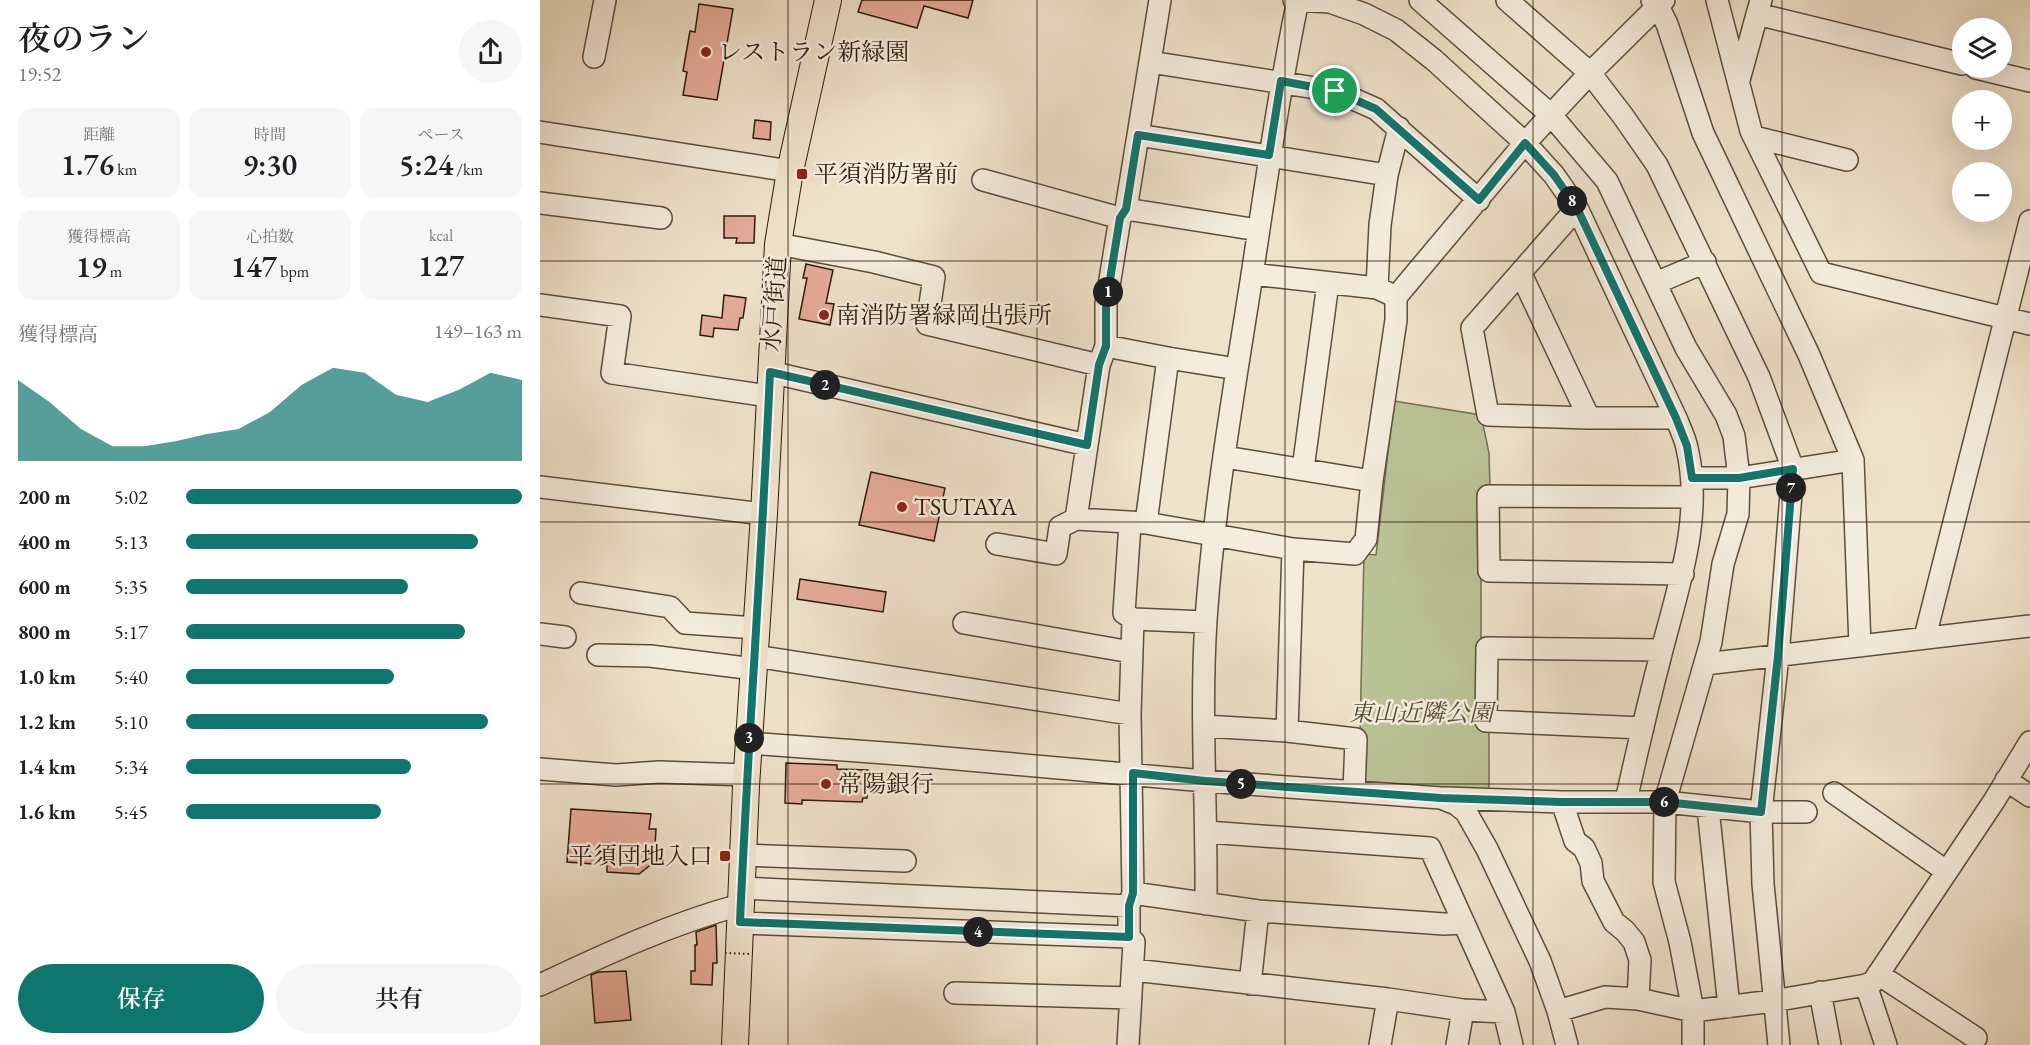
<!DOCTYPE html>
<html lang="ja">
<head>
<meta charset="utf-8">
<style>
  :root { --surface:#fff; --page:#f6f6f6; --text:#202124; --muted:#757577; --accent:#0f766e }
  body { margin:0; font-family:"EB Garamond","Noto Serif JP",serif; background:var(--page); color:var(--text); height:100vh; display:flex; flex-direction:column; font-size:22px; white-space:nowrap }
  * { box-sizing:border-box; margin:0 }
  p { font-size:20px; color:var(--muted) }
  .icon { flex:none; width:33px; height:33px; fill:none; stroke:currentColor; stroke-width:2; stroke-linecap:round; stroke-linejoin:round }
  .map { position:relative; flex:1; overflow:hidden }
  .details { display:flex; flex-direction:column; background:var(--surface); width:540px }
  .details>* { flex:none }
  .fabs { position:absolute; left:1412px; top:18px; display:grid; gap:12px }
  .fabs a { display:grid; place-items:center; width:60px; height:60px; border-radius:50%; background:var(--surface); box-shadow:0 6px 24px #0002; font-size:30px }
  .pin { position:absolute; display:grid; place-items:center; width:51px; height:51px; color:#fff; margin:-26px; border:3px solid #fff; border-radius:50%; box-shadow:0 2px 6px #0007 }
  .km { position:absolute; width:30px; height:30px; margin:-15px; border-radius:50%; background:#222; color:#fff; font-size:16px; line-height:30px; text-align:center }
  .round { display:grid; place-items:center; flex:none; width:63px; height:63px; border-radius:32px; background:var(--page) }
  .overview { display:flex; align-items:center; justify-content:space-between; height:102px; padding:0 18px }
  h1 { font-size:33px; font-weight:600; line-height:45px }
  .metrics { display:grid; grid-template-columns:repeat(3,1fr); gap:9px; height:102px; padding:6px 18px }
  .metrics div { display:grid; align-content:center; border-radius:15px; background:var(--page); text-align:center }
  .metrics b { font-size:30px; font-weight:600 }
  .metrics small { font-size:16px; font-weight:400 }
  .metrics p { font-size:16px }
  .chart { height:168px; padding:12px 18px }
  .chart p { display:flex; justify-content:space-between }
  .chart svg { width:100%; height:108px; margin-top:6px; fill:var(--accent); opacity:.7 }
  .primary-button { display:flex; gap:12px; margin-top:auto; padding:12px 18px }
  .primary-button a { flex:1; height:69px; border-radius:36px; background:var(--accent); color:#fff; font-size:24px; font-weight:600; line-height:69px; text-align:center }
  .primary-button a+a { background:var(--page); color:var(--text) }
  ul { padding:0 18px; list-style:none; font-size:20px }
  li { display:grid; grid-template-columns:96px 72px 1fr; align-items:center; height:45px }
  li i { height:15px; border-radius:8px; background:var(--accent) }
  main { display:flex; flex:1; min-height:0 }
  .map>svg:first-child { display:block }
  .green { fill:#bac396; stroke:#746f51; stroke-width:1.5 }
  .building { fill:#e7ab9a; stroke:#2d1b0c; stroke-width:1.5 }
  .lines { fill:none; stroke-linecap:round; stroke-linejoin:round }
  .minor-casing { stroke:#5e4d3c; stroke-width:24 }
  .major-casing { stroke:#2d1b0c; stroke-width:28 }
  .minor { stroke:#f5ecdd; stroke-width:21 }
  .major { stroke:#efe2ca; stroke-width:26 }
  .path-bridge { stroke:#2d1b0c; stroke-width:2; stroke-dasharray:1.5 3; stroke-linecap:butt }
  .route-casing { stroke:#fff; stroke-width:12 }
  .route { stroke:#0f766e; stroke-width:8 }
  .grid { fill:none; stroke:#2d1b0c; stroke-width:1.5; stroke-opacity:0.55 }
  .poi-dot { fill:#8f2418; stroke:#f5ecdd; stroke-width:2 }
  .labels { text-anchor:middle; stroke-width:5; stroke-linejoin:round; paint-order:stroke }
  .poi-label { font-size:24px; fill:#2d1b0c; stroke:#f5ecdd; text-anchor:start }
  .street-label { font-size:24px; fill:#2d1b0c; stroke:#f5ecdd }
  .park-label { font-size:24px; font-style:italic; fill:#574d35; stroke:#f5ecdd }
</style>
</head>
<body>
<main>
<section class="details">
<div class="overview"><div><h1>夜のラン</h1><p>19:52</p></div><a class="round"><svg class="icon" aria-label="share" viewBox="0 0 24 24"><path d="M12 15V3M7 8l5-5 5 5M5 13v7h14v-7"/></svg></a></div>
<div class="metrics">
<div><p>距離</p><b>1.76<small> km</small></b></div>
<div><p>時間</p><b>9:30</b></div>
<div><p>ペース</p><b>5:24<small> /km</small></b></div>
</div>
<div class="metrics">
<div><p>獲得標高</p><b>19<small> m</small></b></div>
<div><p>心拍数</p><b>147<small> bpm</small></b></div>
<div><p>kcal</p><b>127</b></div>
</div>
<div class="chart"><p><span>獲得標高</span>149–163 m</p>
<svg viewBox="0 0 160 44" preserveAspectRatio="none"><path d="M0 44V11L10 20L20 31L30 38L40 38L50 36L60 33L70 31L80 24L90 13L100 6L110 8L120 17L130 20L140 15L150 8L160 11V44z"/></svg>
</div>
<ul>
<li><b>200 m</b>5:02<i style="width:100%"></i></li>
<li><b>400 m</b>5:13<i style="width:87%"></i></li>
<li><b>600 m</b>5:35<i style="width:66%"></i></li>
<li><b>800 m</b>5:17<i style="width:83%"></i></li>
<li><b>1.0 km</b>5:40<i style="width:62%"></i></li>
<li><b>1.2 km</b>5:10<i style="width:90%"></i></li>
<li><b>1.4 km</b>5:34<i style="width:67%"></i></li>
<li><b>1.6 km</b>5:45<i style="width:58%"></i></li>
</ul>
<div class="primary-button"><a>保存</a><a>共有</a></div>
</section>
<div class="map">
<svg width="1490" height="1045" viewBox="0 0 1490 1045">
  <rect width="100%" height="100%" fill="#efe2ca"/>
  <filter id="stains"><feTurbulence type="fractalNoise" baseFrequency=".00333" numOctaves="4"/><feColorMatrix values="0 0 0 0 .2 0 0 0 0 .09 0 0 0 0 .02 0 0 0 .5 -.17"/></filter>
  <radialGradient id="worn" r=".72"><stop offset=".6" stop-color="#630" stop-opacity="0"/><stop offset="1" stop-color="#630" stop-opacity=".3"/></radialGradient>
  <!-- green -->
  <path class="green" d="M854,401L941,415L949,453L950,489L941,488V730L949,732V794L829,786L824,780L820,732L824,554L836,555Z"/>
  <!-- building -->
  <path class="building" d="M322,0H433L428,18L384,6L377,28L318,12Z
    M159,4L193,9L177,100L143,95L147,72L143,71L150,31L155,32Z
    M215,120L231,122L230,140L213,138Z
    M184,216H215L214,243H196L197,238H184Z
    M266,264L293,270L286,303L294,304L290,325L259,319L267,278H263Z
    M184,295L206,298L203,318H200L198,330L174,328L173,337L160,335L162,315L182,318Z
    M331,472L405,488L394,541L319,525Z
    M260,579L346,592L343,612L257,599Z
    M246,763L297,765V769L328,770L327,798H323L322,802L262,800V804L245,803Z
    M31,809L111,814L109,829H116L114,862L99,874L67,872V865L27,862Z
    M176,925L177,963H173L172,985L151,984V971H155V945H157L156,932Z
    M86,971L91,1020L55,1023L51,975L58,972Z"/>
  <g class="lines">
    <!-- minor casing -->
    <g class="minor-casing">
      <path id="minor" d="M754,0L790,2L824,14L856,30L894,60L985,143L1014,175L1037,208L1136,418C1140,428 1145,438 1147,448C1163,516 1139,584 1122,650C1109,700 1097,751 1086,801
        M880,0L1011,115L1067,181L1146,348L1186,415L1194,436L1199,478L1198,514L1183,564L1171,642L1125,802L1124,882L1140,942L1153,1011V1045
        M967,0L1050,73L1083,116L1117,165L1219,377L1253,469L1238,656L1221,812L1223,884L1239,1045
        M1112,0L1118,6L1127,24L1163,133L1269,355L1313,460L1320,646
        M1177,0L1211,131L1281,273L1490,324
        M1217,14L1422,64
        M54,57L65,0
        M610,62L795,91L836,109L939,200
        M1436,68L1490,81
        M1199,80L1221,0
        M0,132L250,171
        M598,135L847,175
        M1214,137L1307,160
        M443,180L580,218
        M0,203L121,218
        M1037,208L932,328L948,415L1049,418
        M586,209L718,230
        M238,244L334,262L394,277L387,324L559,365
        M712,274L837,288L850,294
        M981,274L1049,418H1136
        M1116,283L1165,262
        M837,288L840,225L847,175L859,128
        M0,305L80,316L72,373L229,396
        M566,346V304L580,218L586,209L620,0
        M697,369L628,358L566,346L559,365L536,519L606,523L753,549L815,554L826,539L832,481L856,320V297L985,143L1050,73L1124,0
        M230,372L547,445
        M685,457L832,481
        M763,469L788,283
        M1152,478H1199L1313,460
        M0,487L224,514
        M590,523L584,613L593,619L666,622
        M606,523L628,358
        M457,544L516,554L520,527L536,519
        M1143,574L949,571L948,496L1152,497
        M41,593L130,607L145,623L216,628
        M424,623L591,652
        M0,634L25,637
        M1385,637L1490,221
        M58,655L110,656L214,669
        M215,656L590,714
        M1165,664L1490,626
        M664,726L747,731L816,739L814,792
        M1103,728L946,721L947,648L1122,650
        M747,731L753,549
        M208,743L372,755L665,781L901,798L916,804L926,812L947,849L1000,961L1018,1011L1027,1045
        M0,769L76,775L119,772L206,775
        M1466,780L1490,796
        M1294,793L1406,871
        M905,798L1022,802H1125L1221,812H1266
        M1022,802L1035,841L1044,848L1051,863L1053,881L1074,922L1085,931L1094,942L1100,960L1098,999
        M1168,808L1189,1007
        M667,832L890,848L964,1012L972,1045
        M202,855L365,861
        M201,888L589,906
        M593,893L718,911L904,924L924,923
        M666,904C667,810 660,714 666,620C674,504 694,390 712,275C726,183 739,91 758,0
        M200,923L589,937
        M594,970L848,999L923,1010L964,1012
        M1338,974L1436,1038
        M710,984L718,911
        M0,985C66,954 130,924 200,905
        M1326,985L1346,1045
        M1280,992L1290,1045
        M415,993L591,998
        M1018,1011L1065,997L1098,999L1153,1011L1233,1001L1326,985L1333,982L1454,801L1490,742
        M588,1045L594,942L589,937V906L593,893L590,714L593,619
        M840,1045L848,999
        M917,1045L923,1010"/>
    </g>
    <!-- major casing -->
    <g class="major-casing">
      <path id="major" d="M195,1045L206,786L224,514L238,244L250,171L288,0"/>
    </g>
    <!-- minor -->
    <use href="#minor" class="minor"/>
    <!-- major -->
    <use href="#major" class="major"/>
    <!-- path-bridge -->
    <path class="path-bridge" d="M185,953L211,954"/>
  </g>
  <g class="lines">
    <!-- route casing -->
    <g class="route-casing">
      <path id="route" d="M741,81L795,91L836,109L939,200L985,143L1014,175L1037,208L1136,418L1147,446L1152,478H1199L1253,469L1238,656L1221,812L1125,802H1022L901,798L665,781L593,773V893L589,906V937L200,922C208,739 222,556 230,372L547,445L559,365L566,346V304L580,218L586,209L598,135L729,155Z"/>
    </g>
    <!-- route -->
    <use href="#route" class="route"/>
  </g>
  <!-- grid -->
  <path class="grid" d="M248,0V1045M497,0V1045M745,0V1045M993,0V1045M1242,0V1045M0,261H1490M0,522H1490M0,784H1490"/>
  <!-- markers -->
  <g class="poi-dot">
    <circle cx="166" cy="52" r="6"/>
    <rect x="256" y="168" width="12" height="12" rx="3"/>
    <circle cx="284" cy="315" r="6"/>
    <circle cx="362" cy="507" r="6"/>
    <circle cx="286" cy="784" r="6"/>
    <rect x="179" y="850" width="12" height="12" rx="3"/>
  </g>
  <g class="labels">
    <!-- poi labels -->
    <g class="poi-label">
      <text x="178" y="60">レストラン新緑園</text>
      <text x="274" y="182">平須消防署前</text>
      <text x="296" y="323">南消防署緑岡出張所</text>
      <text x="374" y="515">TSUTAYA</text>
      <text x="298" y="792">常陽銀行</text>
      <text x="173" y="864" text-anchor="end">平須団地入口</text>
    </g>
    <!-- street labels -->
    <g class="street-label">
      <text transform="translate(234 304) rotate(-86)" y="8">水戸街道</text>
    </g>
    <!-- park labels -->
    <g class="park-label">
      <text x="881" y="721">東山近隣公園</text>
    </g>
  </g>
  <rect width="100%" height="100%" filter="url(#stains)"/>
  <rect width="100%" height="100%" fill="url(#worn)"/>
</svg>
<div class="fabs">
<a><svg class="icon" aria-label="layers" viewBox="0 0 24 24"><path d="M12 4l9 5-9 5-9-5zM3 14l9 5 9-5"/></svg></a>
<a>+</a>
<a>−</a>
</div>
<div class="pin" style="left:795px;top:91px;background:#1e9e55"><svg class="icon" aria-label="arrive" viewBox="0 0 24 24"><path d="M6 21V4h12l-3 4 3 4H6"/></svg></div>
<b class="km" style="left:568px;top:292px">1</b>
<b class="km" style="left:285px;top:385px">2</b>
<b class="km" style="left:209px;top:738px">3</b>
<b class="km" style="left:438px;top:932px">4</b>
<b class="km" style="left:701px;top:784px">5</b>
<b class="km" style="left:1124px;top:802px">6</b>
<b class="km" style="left:1251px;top:488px">7</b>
<b class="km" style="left:1032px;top:201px">8</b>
</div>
</main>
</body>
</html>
